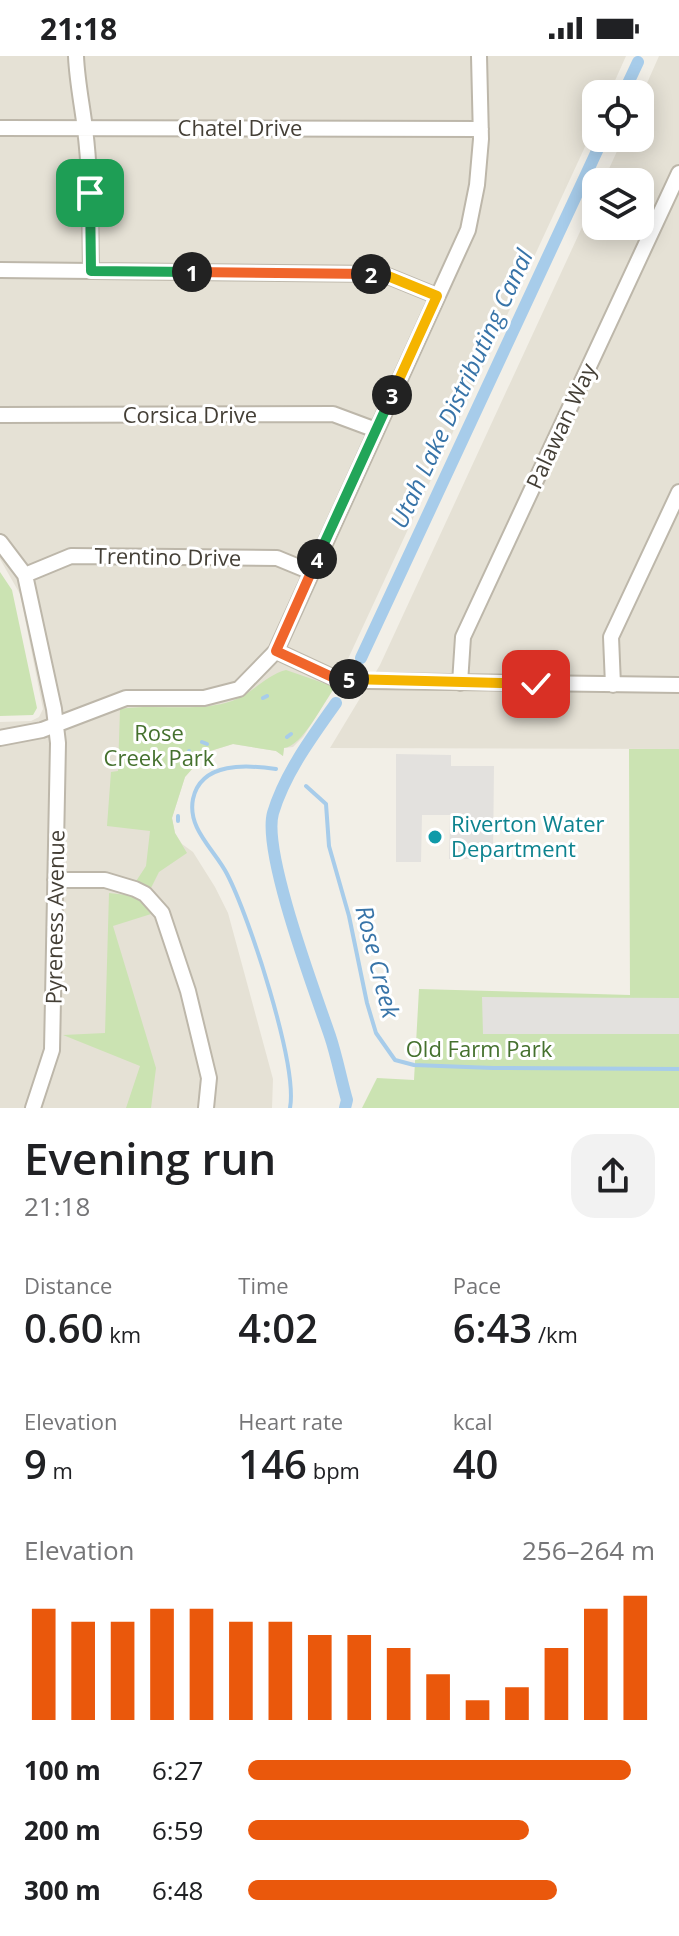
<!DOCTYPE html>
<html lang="en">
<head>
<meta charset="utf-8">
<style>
  :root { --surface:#fff; --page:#f2f2f2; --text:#202124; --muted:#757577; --accent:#ea580c }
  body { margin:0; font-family:"Open Sans",sans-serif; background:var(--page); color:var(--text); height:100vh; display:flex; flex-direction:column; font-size:30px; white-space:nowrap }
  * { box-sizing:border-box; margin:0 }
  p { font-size:26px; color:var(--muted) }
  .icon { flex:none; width:44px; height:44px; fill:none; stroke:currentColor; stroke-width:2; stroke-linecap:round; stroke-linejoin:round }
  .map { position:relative; height:1052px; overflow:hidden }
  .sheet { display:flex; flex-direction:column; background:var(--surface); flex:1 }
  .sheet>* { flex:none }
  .buttons { position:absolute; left:582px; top:24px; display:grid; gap:16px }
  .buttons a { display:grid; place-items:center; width:72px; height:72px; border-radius:16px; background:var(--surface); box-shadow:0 4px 20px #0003; font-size:40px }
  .pin { position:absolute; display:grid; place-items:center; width:68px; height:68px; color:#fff; margin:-34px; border-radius:16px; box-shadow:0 4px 12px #0006 }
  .km { position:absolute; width:40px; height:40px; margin:-20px; border-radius:50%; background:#222; color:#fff; font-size:22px; line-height:40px; text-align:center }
  .round { display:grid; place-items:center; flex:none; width:84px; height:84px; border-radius:24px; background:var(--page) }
  .summary { display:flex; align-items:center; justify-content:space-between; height:136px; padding:0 24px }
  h1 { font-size:44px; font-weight:600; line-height:60px }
  .figures { display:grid; grid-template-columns:repeat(3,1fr); gap:12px; height:136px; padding:8px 24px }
  .figures div { display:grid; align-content:center }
  .figures b { font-size:40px; font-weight:600 }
  .figures small { font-size:22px; font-weight:400 }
  .figures p { font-size:22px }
  .chart { height:224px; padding:16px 24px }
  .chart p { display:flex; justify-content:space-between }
  .chart svg { width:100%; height:144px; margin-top:8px; stroke:var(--accent); stroke-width:6 }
  ul { padding:0 24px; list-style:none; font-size:26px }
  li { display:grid; grid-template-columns:128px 96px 1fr; align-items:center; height:60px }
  li i { height:20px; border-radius:10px; background:var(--accent) }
  .status { display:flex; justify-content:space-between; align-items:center; height:56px; padding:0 40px; background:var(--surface); direction:ltr }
  .status svg { height:22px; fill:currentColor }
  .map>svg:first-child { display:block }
  .residential { fill:#e5e1d5 }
  .green { fill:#cbe3b2 }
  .parking { fill:#e3e1de }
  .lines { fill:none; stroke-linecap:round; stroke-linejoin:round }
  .stream { stroke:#a7ccea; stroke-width:4 }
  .canal { stroke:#a7ccea; stroke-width:12 }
  .minor-casing { stroke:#bdb7aa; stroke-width:18 }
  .minor { stroke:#fff; stroke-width:14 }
  .split-1-casing { stroke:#fff; stroke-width:16 }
  .split-2-casing { stroke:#fff; stroke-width:16 }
  .split-3-casing { stroke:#fff; stroke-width:16 }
  .split-4-casing { stroke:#fff; stroke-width:16 }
  .split-5-casing { stroke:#fff; stroke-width:16 }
  .split-6-casing { stroke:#fff; stroke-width:16 }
  .split-1 { stroke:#22a559; stroke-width:10 }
  .split-2 { stroke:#f0652b; stroke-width:10 }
  .split-3 { stroke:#f5b400; stroke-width:10 }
  .split-4 { stroke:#22a559; stroke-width:10 }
  .split-5 { stroke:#f0652b; stroke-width:10 }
  .split-6 { stroke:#f5b400; stroke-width:10 }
  .culture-dot { fill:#0f9aa8; stroke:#fff; stroke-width:3 }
  .labels { text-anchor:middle; stroke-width:6; stroke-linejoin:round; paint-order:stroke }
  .street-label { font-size:22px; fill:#443f36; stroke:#fff }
  .park-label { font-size:22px; fill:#45712e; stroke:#fff }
  .culture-label { font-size:22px; fill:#0d838f; stroke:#fff; text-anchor:start }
  .water-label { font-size:24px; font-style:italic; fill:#3874a8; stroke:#fff }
</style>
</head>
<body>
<div class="status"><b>21:18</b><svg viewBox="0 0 49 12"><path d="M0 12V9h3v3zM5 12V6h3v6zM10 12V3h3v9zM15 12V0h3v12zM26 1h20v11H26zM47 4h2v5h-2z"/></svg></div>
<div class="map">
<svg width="679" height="1052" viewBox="0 0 679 1052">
  <rect width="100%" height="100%" fill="#f2efe7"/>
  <!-- residential -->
  <path class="residential" d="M0,0H626L609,38H596V67L335,631L303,681L293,691L284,692L283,700L276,695L233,688L207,696L185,721L172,762L175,777L182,788L193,796L215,831L228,857L273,1023L272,1052H0V666L31,665L39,661L43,653L20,538L0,503Z
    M659,0H679V693L330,692L380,609L596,141V170H640V126H603L623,82H640V43Z"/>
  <!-- green -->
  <path class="green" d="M0,516L12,534L37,652L33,659L0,660Z
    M286,614L335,631C323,647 303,690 284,692L283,700L276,695L233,688L207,696L185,721L172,762L175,777L187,797L159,816L143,848L151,858L113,870L156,1012L151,1052H126L140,1010L63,979L105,977L109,837L127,839L146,810L150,775L107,770L111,716L118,715L120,653C156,647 197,657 232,645C252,638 266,619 286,614Z
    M629,693H679V1052H362L377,1022L414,1024L419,933L630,939Z"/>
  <!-- parking -->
  <path class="parking" d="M396,698L451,699V710H494L493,803H449L450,759H422L421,806H396Z
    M482,941L679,942V978H483Z"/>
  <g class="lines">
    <!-- stream -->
    <path class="stream" d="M263,642L267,640
      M287,681L291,678
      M202,686L207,688
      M189,700V695
      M276,713C248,709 201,705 193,743C187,773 215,794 227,818C249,860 298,1009 290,1052
      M306,730L326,748L329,790L349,860L367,947L376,977L395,1004L414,1009L493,1012L679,1013
      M178,765V760"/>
    <!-- canal -->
    <path class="canal" d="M623,38L638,6
      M361,602L603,82
      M336,647C312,681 285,717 273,757C262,796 315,936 330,980C337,1001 341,1023 347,1044L345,1052"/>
    <!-- minor casing -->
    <g class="minor-casing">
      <path id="minor" d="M76,0C77,25 82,48 85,73C91,120 90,168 91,215
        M0,72L481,73
        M0,214L383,218L437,240
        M0,359L333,358L376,374
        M0,486L25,519L54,653L58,687L52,994L33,1052
        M25,519L71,500L277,502L311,516
        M276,595L332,621L369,625L679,629
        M460,627L463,581L679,117
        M613,629L611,581L679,436
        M0,682L42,674L126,642H204L239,633L276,595L468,174L477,129L481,83L479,0
        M55,824H105L135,833L145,838L162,857L188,935L209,1022L206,1052"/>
    </g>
    <!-- minor -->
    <use href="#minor" class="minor"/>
  </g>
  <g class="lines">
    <!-- split-1 casing -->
    <g class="split-1-casing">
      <path id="split-1" d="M90,137L91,215L192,216"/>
    </g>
    <!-- split-2 casing -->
    <g class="split-2-casing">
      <path id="split-2" d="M192,216L371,218"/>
    </g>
    <!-- split-3 casing -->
    <g class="split-3-casing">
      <path id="split-3" d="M371,218H383L437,240L392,339"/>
    </g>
    <!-- split-4 casing -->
    <g class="split-4-casing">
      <path id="split-4" d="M317,503L392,339"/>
    </g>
    <!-- split-5 casing -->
    <g class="split-5-casing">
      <path id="split-5" d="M317,503L276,595L332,621L349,623"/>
    </g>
    <!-- split-6 casing -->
    <g class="split-6-casing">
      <path id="split-6" d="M349,623L536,628"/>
    </g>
    <!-- split-1 -->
    <use href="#split-1" class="split-1"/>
    <!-- split-2 -->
    <use href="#split-2" class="split-2"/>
    <!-- split-3 -->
    <use href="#split-3" class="split-3"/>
    <!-- split-4 -->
    <use href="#split-4" class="split-4"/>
    <!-- split-5 -->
    <use href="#split-5" class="split-5"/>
    <!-- split-6 -->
    <use href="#split-6" class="split-6"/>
  </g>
  <!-- markers -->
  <circle class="culture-dot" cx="435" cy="781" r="8"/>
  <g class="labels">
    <!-- street labels -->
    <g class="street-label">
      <text x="240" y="80">Chatel Drive</text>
      <text x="190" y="367">Corsica Drive</text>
      <text transform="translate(561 370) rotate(-65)" y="8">Palawan Way</text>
      <text transform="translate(168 501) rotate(1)" y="8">Trentino Drive</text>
      <text transform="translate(55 861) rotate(-89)" y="8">Pyreness Avenue</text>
    </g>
    <!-- park labels -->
    <g class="park-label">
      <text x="159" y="685">Rose<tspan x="159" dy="25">Creek Park</tspan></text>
      <text x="479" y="1001">Old Farm Park</text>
    </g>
    <!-- culture labels -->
    <g class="culture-label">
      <text x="451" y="776">Riverton Water<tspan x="451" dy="25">Department</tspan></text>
    </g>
    <!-- water labels -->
    <g class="water-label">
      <text transform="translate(462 333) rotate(-65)" y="8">Utah Lake Distributing Canal</text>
      <text transform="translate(377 906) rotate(76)" y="8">Rose Creek</text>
    </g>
  </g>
</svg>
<div class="buttons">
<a><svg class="icon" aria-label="locate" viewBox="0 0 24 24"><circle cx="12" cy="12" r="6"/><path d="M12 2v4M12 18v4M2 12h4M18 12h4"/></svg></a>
<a><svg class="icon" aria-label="layers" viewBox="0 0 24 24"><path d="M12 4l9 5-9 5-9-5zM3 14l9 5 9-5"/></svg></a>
</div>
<div class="pin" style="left:90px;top:137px;background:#1e9e55"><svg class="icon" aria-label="arrive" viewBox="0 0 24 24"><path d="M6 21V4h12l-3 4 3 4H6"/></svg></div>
<div class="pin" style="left:536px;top:628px;background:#d93025"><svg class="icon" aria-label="check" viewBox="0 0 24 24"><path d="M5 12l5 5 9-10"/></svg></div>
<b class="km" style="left:192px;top:216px">1</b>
<b class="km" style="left:371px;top:218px">2</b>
<b class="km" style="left:392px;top:339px">3</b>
<b class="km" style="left:317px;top:503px">4</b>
<b class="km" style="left:349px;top:623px">5</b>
</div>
<section class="sheet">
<div class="summary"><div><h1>Evening run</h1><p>21:18</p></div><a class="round"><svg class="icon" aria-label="share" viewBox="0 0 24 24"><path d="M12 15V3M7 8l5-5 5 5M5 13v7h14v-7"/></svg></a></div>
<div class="figures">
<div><p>Distance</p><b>0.60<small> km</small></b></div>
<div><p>Time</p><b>4:02</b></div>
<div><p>Pace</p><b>6:43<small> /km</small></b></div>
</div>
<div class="figures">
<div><p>Elevation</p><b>9<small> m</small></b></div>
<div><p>Heart rate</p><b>146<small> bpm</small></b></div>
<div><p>kcal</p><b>40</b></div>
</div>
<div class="chart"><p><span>Elevation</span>256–264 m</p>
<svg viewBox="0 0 160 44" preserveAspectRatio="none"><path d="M5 44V10M15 44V14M25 44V14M35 44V10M45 44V10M55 44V14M65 44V14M75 44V18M85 44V18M95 44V22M105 44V30M115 44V38M125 44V34M135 44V22M145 44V10M155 44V6"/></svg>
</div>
<ul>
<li><b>100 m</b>6:27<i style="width:94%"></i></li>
<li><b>200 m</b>6:59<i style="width:69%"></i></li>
<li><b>300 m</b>6:48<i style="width:76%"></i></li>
</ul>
</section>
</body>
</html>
